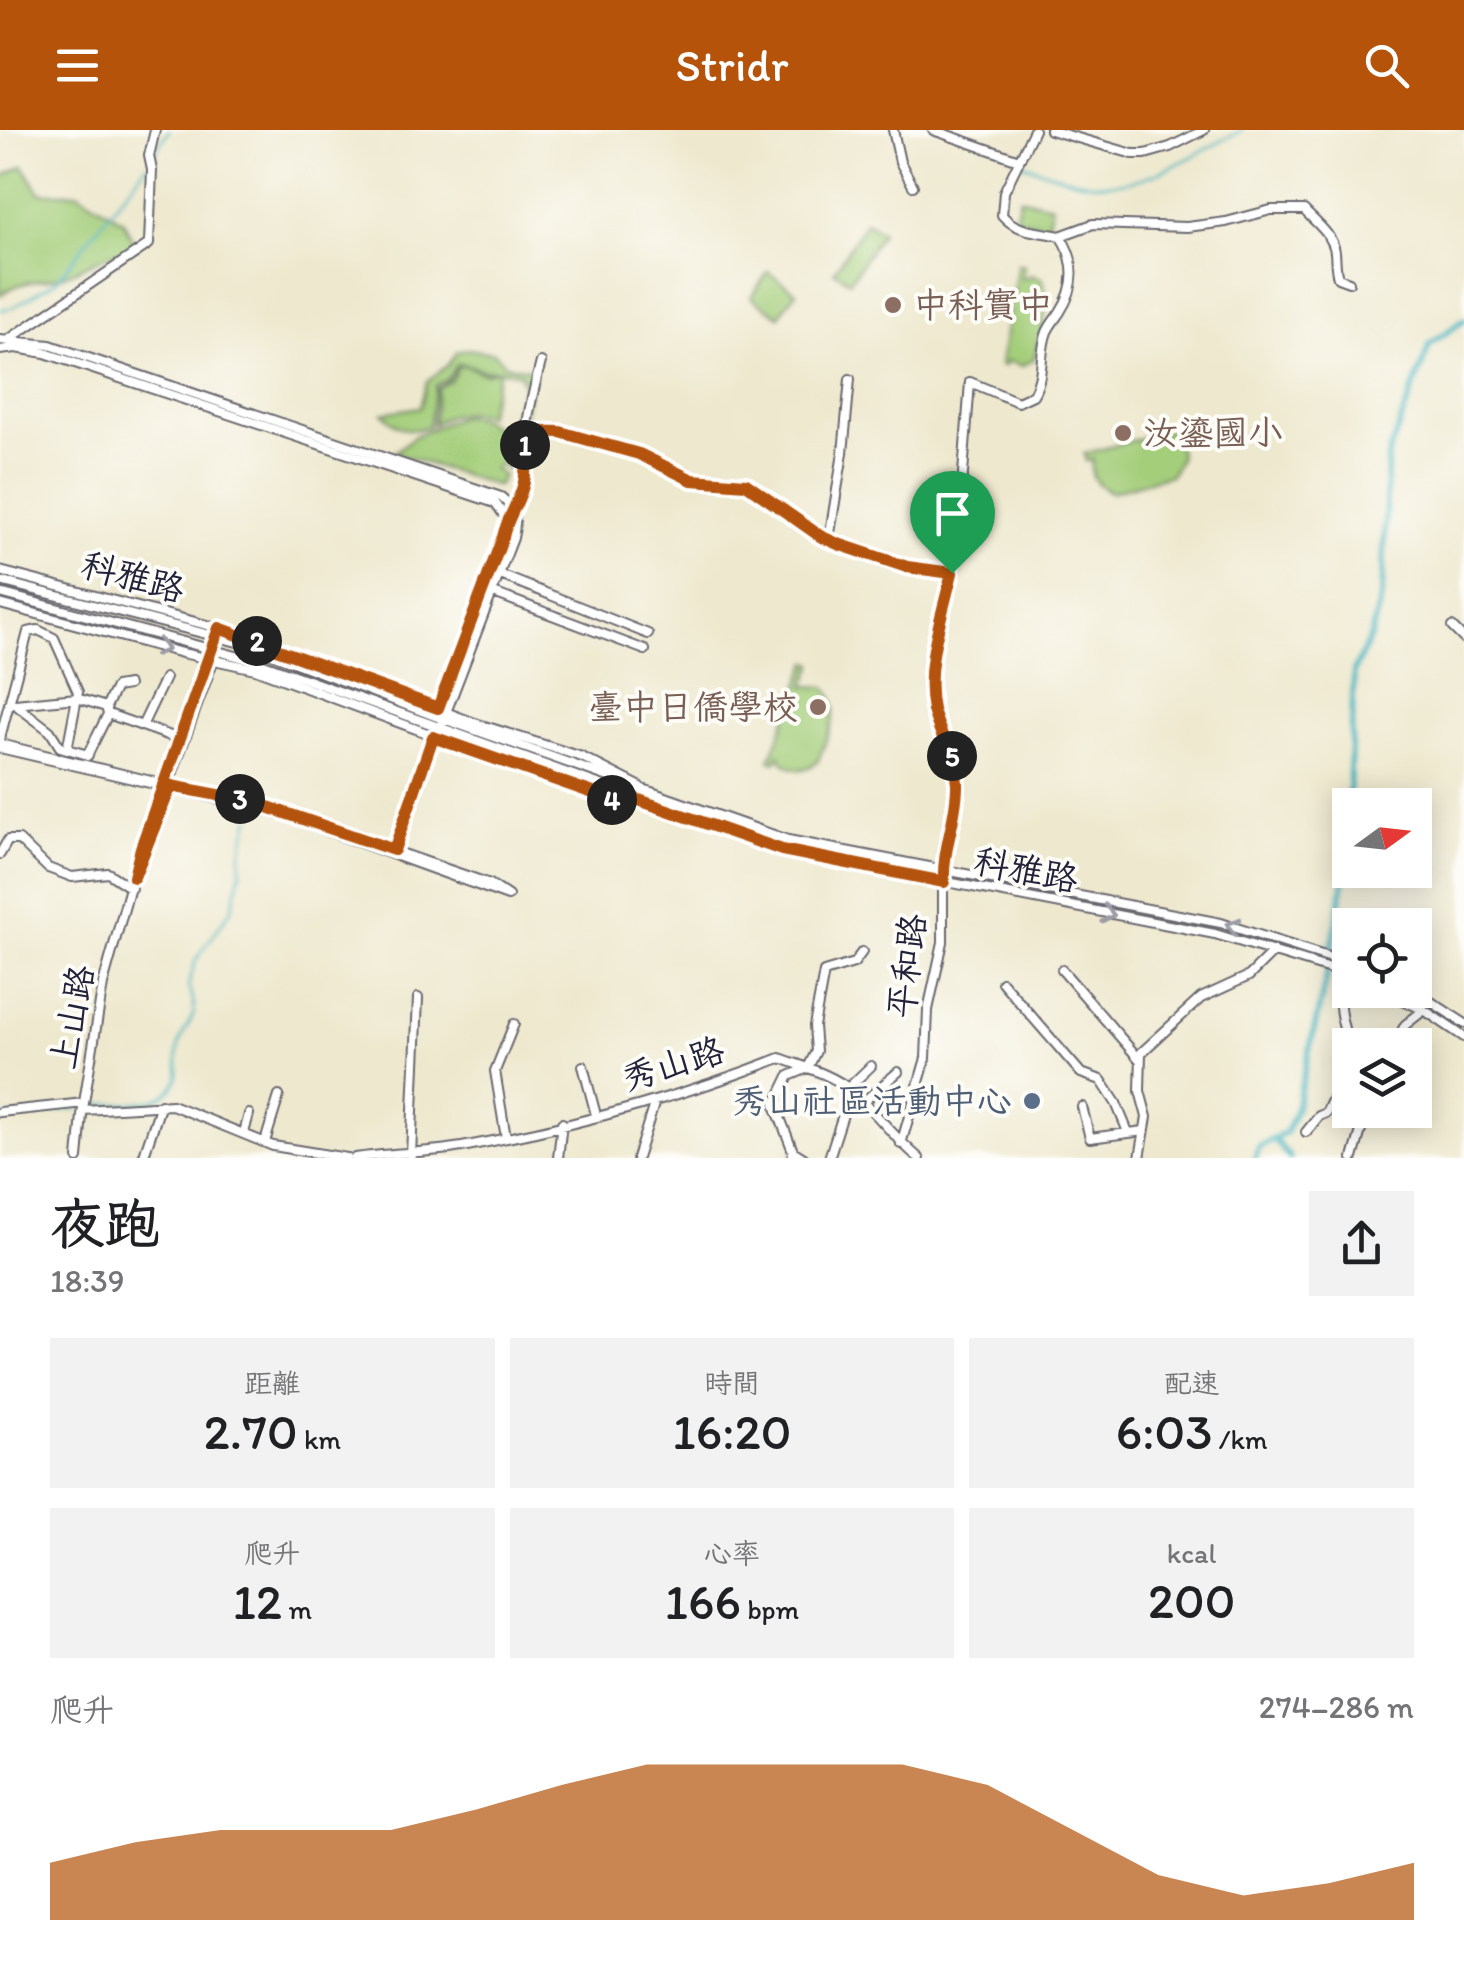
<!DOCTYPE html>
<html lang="zh-TW">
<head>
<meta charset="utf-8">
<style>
  :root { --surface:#fff; --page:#f2f2f2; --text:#202124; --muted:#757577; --accent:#b45309 }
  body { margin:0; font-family:Itim,"LXGW WenKai TC",sans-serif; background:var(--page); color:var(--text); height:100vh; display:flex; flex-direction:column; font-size:38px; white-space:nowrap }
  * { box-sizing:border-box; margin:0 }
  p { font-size:32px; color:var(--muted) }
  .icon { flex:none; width:55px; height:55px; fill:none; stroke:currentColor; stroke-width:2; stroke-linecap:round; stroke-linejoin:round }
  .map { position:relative; height:1028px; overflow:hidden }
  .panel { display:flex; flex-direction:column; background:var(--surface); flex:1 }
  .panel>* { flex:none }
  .needle { width:65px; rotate:75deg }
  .fabs { position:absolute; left:1332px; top:658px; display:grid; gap:20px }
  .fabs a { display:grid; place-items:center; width:100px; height:100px; border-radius:0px; background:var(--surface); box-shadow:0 5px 25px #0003; font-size:50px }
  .pin { position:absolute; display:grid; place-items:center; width:85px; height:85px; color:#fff; margin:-102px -42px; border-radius:50% 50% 50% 0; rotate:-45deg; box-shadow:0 0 10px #0007 }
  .pin .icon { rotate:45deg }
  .km { position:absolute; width:50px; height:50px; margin:-25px; border-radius:50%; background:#222; color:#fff; font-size:28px; line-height:50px; text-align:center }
  .round { display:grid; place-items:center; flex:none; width:105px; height:105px; border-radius:0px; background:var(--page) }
  .headline { display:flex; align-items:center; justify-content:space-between; height:170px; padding:0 50px }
  h1 { font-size:55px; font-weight:600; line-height:75px }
  .metrics { display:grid; grid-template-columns:repeat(3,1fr); gap:15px; height:170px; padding:10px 50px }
  .metrics div { display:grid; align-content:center; border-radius:0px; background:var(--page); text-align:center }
  .metrics b { font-size:50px; font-weight:600 }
  .metrics small { font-size:28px; font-weight:400 }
  .metrics p { font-size:28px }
  .chart { height:280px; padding:20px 50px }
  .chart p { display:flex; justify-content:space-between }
  .chart svg { width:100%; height:180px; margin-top:10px; fill:var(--accent); opacity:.7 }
  header { display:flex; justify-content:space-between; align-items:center; height:130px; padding:0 50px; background:var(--accent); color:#fff; font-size:45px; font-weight:600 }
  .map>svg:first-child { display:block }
  .green { fill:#a4ce7a; stroke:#63785a; stroke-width:2.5 }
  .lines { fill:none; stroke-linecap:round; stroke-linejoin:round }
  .stream { stroke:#47b5c0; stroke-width:2.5 }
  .canal { stroke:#47b5c0; stroke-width:6 }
  .minor-casing { stroke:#69676e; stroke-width:12 }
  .minor { stroke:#fff; stroke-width:8 }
  .oneway { stroke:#9c9ca7 }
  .route-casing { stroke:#fff; stroke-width:20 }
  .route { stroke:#b45309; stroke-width:12 }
  .education-dot { fill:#8d6e63; stroke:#fdfcf7; stroke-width:4 }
  .service-dot { fill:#5c6f8a; stroke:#fdfcf7; stroke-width:4 }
  .labels { text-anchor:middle; stroke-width:8; stroke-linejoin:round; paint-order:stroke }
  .education-label { font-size:35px; fill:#785e54; stroke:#fdfcf7; text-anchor:start }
  .street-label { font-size:35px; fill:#22223b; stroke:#fdfcf7 }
  .service-label { font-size:35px; fill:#4e5e75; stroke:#fdfcf7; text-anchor:end }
</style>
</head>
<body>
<header><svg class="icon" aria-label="menu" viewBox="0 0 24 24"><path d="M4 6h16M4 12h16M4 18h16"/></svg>Stridr<svg class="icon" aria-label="search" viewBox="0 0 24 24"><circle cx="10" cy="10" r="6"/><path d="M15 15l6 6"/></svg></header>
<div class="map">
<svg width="1464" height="1028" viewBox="0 0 1464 1028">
  <rect width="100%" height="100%" fill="#fdfcf7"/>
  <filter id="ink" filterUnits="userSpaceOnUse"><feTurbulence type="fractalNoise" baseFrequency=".01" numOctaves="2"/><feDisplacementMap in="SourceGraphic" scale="20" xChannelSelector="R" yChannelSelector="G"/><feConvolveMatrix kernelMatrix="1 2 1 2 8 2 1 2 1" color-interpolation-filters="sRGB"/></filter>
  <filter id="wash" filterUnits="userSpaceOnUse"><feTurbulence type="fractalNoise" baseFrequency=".0048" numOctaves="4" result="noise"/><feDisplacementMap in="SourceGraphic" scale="40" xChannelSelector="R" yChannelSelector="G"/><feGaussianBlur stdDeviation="2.25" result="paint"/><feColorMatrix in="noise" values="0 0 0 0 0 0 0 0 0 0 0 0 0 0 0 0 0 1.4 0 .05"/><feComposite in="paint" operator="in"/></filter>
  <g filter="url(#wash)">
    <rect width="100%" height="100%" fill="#eee8ce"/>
    <!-- green -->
    <path class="green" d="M23,36L40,63H78L123,91L135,114L130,121C104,123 85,138 61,146C37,153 23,149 0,165V48Z
      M1020,68L1052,75L1047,95L1015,88Z
      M866,92L882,102L850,151L834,141Z
      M1018,134L1024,135L1022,149L1032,145L1041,148C1054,169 1040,206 1034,229L1022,236L1006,231L1005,236L1000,235Z
      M768,142L796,162L779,186L751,167Z
      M467,219L494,223L505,235L534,240L524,285L516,295L513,309L519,310L518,321L502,297L512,291L525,257L520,244C507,238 497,242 483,240C472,238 468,233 457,234L448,249L436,255L429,296C411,304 395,298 383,283L420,277L427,252L447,236L457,222Z
      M464,235L483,243L499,241L487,285C465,280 452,282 433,294L438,258L451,250L458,237Z
      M460,286C490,285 498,302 514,323L508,339L498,334L494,339L503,346L497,356L394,323L413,307Z
      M1185,296L1187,303L1172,308C1184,322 1181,331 1170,345L1111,362C1097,356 1088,345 1093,330L1086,331L1084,324Z
      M808,532L814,534L805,556L825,557C846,577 826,607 818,631C804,644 787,641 779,625L776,632L770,630Z"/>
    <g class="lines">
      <!-- stream -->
      <path class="stream" d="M1463,0H1464
        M151,28L169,0
        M1022,33C1043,41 1067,49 1089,53C1144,61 1196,23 1242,0
        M0,180L14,177L56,151L147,35
        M97,975C125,972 169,979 178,946C180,936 175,924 179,915C187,888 203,888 188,857L195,832L232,778L241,741V722L250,688
        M0,988L79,978"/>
      <!-- canal -->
      <path class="canal" d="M1274,1009L1290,1028
        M1255,1028L1259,1017L1286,1002L1295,981L1326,849L1346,740L1354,541L1371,505L1382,464L1388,325L1430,214L1464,190"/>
    </g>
  </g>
  <g filter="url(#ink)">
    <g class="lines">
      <!-- minor casing -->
      <g class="minor-casing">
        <path id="minor" d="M893,0L900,32L913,56
          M933,0L1019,30
          M1050,0L1133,24H1145L1170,17L1204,0
          M1060,106L1093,94L1187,97L1226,92L1271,80H1304C1315,92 1333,105 1335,122C1336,132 1335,138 1338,148L1349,152
          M11,208L149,114L152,40L149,26L155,0
          M0,210L50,215L501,367C516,379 517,390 513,408L440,598L433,607L392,723
          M0,220L16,218L45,223L495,373L507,389
          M527,301L559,302L639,324L693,350L745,355L820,406L838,414L907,437L952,443
          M829,409L843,323L850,249
          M0,441L226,500L475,593L582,627L639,656
          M498,444L648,504
          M0,451L249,515L435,586L788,710L1221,793L1350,834
          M491,462L645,520
          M0,463L255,531L782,720L1215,804L1350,845
          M0,474L182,523L255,539L564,654L615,671L631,670
          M1452,497L1464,509
          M15,574L77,568L106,577L108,584L179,609
          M16,575L50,601L60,617L88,625
          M106,577L116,557L128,555
          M437,579L503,407C507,387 522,370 524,349C525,341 523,333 524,325C525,294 533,262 541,232
          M142,596L165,548
          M0,608L28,502L38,500L54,508L78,562L67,620
          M0,614L163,654L250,671L490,754L508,766L278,683L0,618
          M87,626L108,584
          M145,719L215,526
          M0,724L8,710H19L48,738L72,747L108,743L131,758
          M1062,840L1140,930
          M1002,852L1081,943L1101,950L1116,973L1128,1002
          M1381,860L1424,880L1464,907
          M1406,860L1430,871L1464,893
          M1395,915L1405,895L1424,880
          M583,936L596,985
          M848,958L871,936
          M862,973L898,942
          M1082,977L1090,1008L1144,1001
          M83,980L172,975L273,1016L347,1028
          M0,982L84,973
          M1306,1002L1319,986L1326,983C1334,966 1346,942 1347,924C1349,896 1328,874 1350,849
          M244,1003L249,984
          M506,1008L495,941L514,894
          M265,1012L279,966
          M901,1014L926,928L928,880L943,812V740L957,656L953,630L934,583L932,562L936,510L958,409L970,252L1018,272L1033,265C1045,245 1039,222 1047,202C1050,195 1056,188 1060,182C1076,157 1077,131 1060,106C1039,101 1017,103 1002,85L1004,62L1034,0
          M793,1021L775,975L789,946L808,938L816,921L814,896L824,842L854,833L862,822
          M411,1025L418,868
          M78,1028L82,985L103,854L141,718L208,525
          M143,1028L161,974
          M355,1028C391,1023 426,1023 462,1017C570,997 678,968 780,928C804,937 832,944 852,961C876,982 894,1008 919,1028
          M558,1028L562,993
          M637,1028L655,971
          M792,1028L793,1021L804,1028
          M829,1028L851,960
          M1140,1028L1147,987L1140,961L1141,923L1201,868L1249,846L1274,821
          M1353,1028L1367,980"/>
      </g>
      <!-- minor -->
      <use href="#minor" class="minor"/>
    </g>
    <!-- one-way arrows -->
    <defs><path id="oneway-chevron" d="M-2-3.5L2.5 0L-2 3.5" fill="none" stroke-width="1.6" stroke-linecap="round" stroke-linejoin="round" transform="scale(2.5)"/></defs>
    <g class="oneway">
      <use href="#oneway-chevron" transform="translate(162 518) rotate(15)"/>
      <use href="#oneway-chevron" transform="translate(1108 784) rotate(11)"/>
      <use href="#oneway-chevron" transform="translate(1233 796) rotate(-165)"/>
    </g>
  </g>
  <g class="lines" filter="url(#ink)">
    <!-- route casing -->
    <g class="route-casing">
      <path id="route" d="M527,301L560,302L639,324L692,350L746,354L820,406L838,414L907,437L952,443C942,486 924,536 933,580C939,605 955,625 957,653C958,686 942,719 944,752L782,720L636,669L616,671L433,607L394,720L250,671L171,656L134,747L141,718L219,498L438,578L503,407C507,387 520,372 524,352C527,336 525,318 527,301Z"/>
    </g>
    <!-- route -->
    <use href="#route" class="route"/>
  </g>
  <!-- markers -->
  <g class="education-dot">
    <circle cx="893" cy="175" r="10"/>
    <circle cx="1123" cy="303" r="10"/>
    <circle cx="818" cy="577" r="10"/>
  </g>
  <circle class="service-dot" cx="1032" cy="971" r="10"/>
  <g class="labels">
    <!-- education labels -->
    <g class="education-label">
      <text x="913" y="187">中科實中</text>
      <text x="1143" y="315">汝鎏國小</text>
      <text x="798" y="589" text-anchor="end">臺中日僑學校</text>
    </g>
    <!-- street labels -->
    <g class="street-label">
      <text transform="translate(133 447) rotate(15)" y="12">科雅路</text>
      <text transform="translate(1026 740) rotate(11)" y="12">科雅路</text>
      <text transform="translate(907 836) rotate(-83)" y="12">平和路</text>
      <text transform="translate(72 887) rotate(-79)" y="12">上山路</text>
      <text transform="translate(673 934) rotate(-17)" y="12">秀山路</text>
    </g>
    <!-- service labels -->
    <g class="service-label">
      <text x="1012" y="983">秀山社區活動中心</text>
    </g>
  </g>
</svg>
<div class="fabs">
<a><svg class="needle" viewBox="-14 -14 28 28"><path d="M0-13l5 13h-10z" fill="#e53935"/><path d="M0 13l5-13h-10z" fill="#757577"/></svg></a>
<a><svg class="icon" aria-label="locate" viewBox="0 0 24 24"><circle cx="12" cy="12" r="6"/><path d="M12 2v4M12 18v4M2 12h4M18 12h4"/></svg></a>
<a><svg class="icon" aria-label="layers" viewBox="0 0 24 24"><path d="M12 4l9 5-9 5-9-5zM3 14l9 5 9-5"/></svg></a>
</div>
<div class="pin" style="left:952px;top:443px;background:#1e9e55"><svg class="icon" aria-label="arrive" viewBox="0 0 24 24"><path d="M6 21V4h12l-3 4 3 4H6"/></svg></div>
<b class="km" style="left:525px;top:315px">1</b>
<b class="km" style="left:257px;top:511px">2</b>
<b class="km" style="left:240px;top:669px">3</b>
<b class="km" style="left:612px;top:670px">4</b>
<b class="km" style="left:952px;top:626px">5</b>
</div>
<section class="panel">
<div class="headline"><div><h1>夜跑</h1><p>18:39</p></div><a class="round"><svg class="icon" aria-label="share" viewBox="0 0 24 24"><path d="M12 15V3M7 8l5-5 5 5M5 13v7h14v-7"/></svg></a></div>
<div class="metrics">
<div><p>距離</p><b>2.70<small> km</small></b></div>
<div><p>時間</p><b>16:20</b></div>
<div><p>配速</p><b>6:03<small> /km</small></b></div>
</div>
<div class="metrics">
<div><p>爬升</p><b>12<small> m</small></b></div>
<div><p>心率</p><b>166<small> bpm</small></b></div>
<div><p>kcal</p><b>200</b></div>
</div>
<div class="chart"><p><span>爬升</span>274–286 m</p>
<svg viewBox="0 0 160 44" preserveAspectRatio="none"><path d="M0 44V30L10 25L20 22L30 22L40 22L50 17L60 11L70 6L80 6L90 6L100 6L110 11L120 22L130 33L140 38L150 35L160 30V44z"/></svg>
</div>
</section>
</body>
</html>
